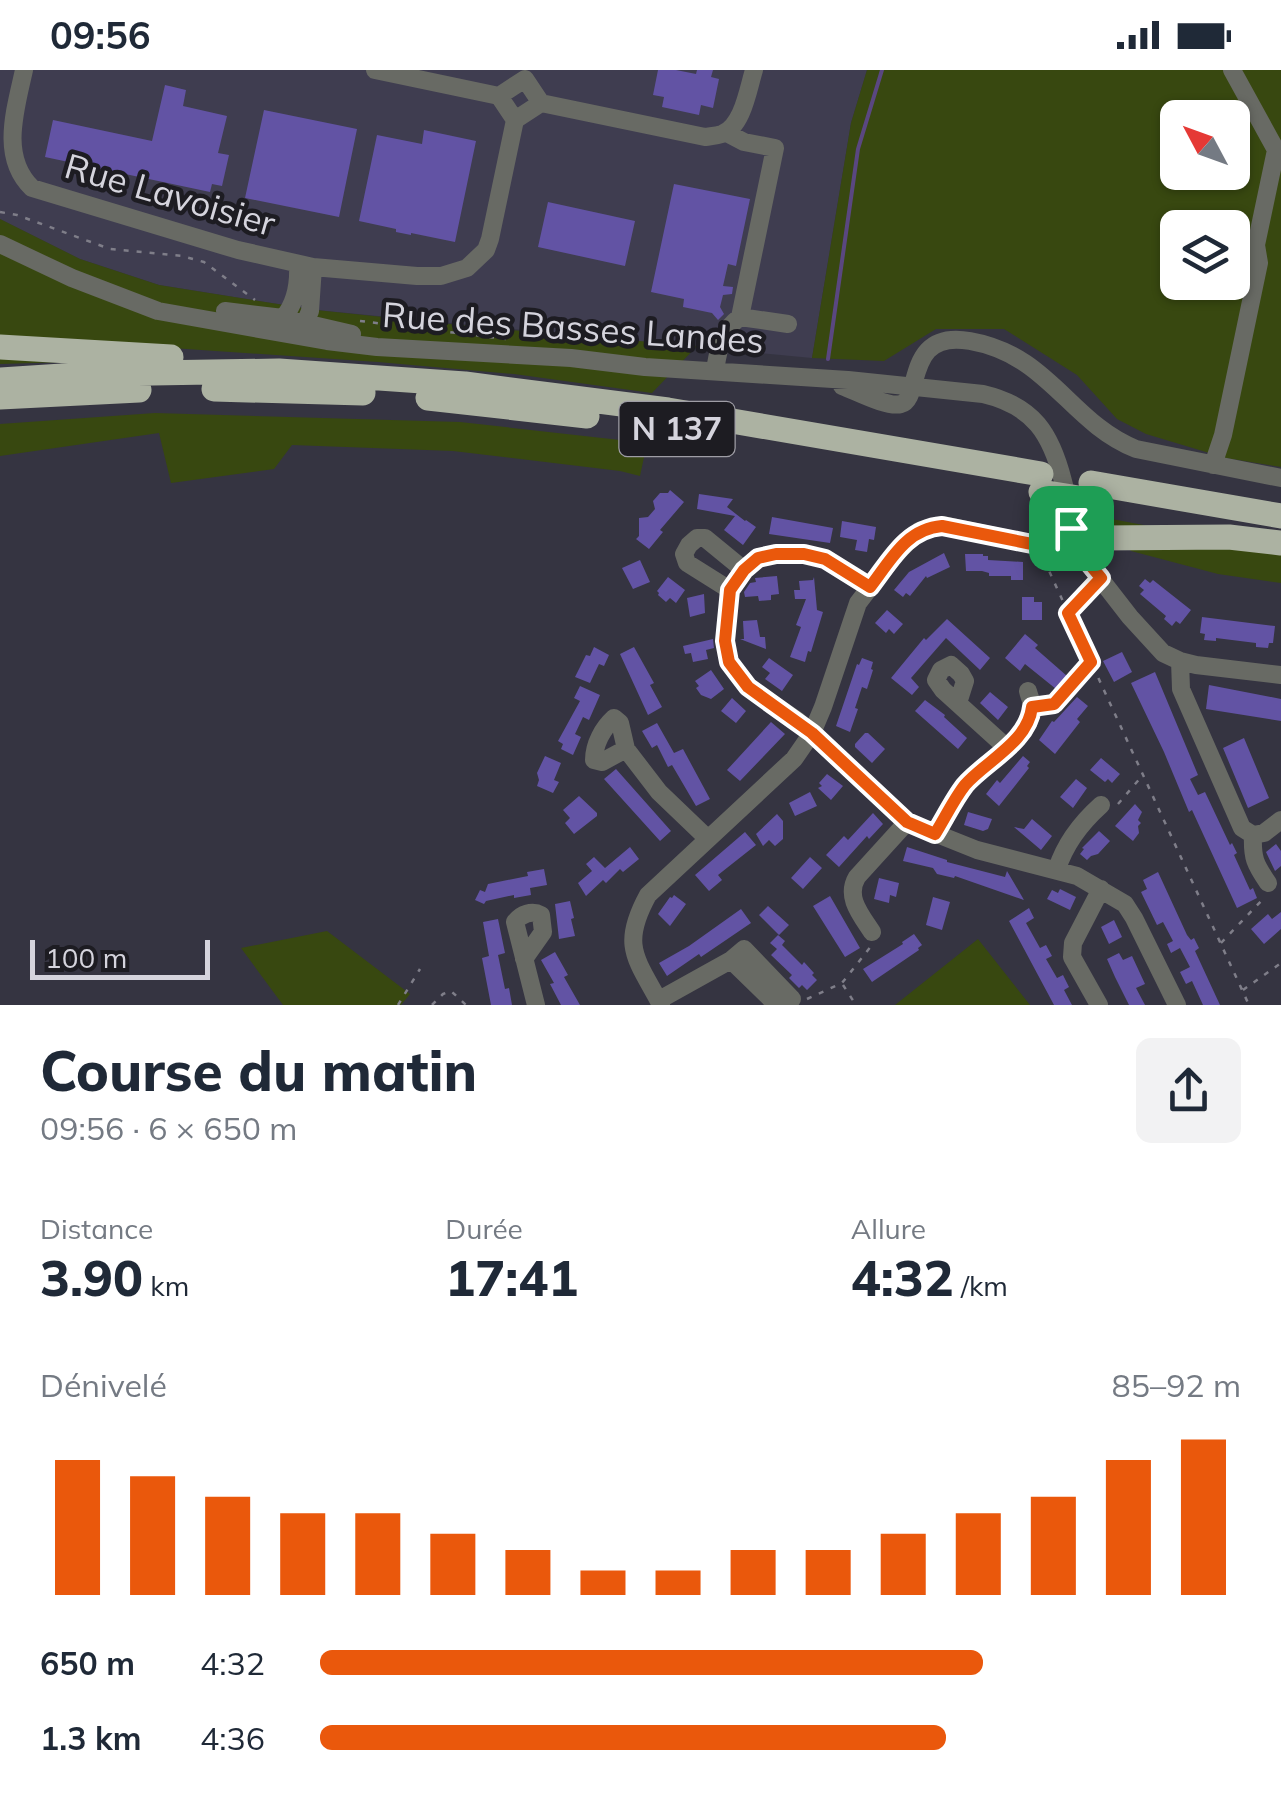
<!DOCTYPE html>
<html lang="fr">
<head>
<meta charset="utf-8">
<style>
  :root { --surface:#fff; --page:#f2f2f3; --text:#1f2937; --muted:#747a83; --accent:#ea580c }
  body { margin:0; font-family:Mulish,sans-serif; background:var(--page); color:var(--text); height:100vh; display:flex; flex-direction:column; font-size:38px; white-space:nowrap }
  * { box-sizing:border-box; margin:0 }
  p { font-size:32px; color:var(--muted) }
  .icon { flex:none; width:55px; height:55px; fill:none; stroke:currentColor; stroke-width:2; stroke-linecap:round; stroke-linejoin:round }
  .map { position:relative; height:935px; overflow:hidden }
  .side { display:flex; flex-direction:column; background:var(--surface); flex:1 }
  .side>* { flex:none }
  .needle { width:65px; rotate:311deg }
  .fabs { position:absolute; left:1160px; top:30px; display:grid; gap:20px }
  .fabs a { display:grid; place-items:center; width:90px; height:90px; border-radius:15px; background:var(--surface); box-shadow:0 2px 8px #0004; font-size:50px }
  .scale { position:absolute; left:30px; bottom:25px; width:180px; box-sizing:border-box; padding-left:10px; border:5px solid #d5d4dd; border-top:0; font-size:28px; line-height:35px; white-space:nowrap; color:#d5d4dd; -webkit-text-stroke:8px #1d1c22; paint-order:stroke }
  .pin { position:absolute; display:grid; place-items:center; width:85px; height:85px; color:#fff; margin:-42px; border-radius:20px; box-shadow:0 5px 15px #0006 }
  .round { display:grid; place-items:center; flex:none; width:105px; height:105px; border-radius:15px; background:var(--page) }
  .head { display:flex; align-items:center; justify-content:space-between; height:170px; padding:0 40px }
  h1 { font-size:55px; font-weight:800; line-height:75px }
  .metrics { display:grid; grid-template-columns:repeat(3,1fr); gap:15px; height:170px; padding:10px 40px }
  .metrics div { display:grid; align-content:center }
  .metrics b { font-size:50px; font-weight:800 }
  .metrics small { font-size:28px; font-weight:400 }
  .metrics p { font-size:28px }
  .chart { height:280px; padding:20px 40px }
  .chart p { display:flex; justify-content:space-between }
  .chart svg { width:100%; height:180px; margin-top:10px; stroke:var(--accent); stroke-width:6 }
  ul { padding:0 40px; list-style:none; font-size:32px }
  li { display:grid; grid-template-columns:160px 120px 1fr; align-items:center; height:75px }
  li i { height:25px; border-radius:12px; background:var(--accent) }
  .status { display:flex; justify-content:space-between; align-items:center; height:70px; padding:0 50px; background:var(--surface); direction:ltr }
  .status svg { height:28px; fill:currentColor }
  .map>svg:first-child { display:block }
  .built { fill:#3f3d50 }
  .green { fill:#384810; fill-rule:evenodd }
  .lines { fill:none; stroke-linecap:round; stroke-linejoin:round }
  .stream { stroke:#5a4781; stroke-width:4 }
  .building { fill:#6253a4 }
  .path { stroke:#7f7e89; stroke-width:2.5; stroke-dasharray:5 8; stroke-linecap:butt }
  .minor { stroke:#686a64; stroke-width:18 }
  .highway { stroke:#acb2a2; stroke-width:25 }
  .highway-bridge { stroke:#acb2a2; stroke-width:25 }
  .route-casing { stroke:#fff; stroke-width:20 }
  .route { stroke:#ea580c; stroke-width:12 }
  .labels { text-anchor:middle; stroke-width:9; stroke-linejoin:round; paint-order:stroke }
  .shield { fill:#1d1c22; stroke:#9e9da5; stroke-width:2.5 }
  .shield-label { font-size:32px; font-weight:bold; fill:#d5d4dd }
  .street-label { font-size:35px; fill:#d5d4dd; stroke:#1d1c22 }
</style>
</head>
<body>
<div class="status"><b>09:56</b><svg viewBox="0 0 49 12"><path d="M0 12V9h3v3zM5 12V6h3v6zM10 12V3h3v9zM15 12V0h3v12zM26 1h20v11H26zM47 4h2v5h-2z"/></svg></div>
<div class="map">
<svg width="1281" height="935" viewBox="0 0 1281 935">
  <rect width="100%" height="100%" fill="#353441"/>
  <!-- built -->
  <path class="built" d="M0,0H867L851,53L812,288L316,240L159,215L80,189L0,149Z"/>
  <!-- green -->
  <path class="green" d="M867,0H1281V397L1226,388L1146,364L1117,349L1077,305L1004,259H936L884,291L812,288L851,53ZM1178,48H1232V102H1178ZM1178,158H1232V212H1178Z
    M0,149L80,189L159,215L316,240L488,258L697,276L652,323L514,304L378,292L84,272L68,292L0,294Z
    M155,343L460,352L647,373L640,406L620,401L453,381L292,375L274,399L171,413L159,363L0,386V354Z
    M1101,447L1281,481V513L1218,504L1131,481Z
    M327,861L410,924L401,935H283L241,878Z
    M978,869L1030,935H895Z"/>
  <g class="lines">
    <!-- stream -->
    <path class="stream" d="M828,289L858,79L882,0"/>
  </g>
  <!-- building -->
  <path class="building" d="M658,0H676L696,4L697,0H713L711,7L719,9L713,38L701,35L699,45L662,37L664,27L653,25Z
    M165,15L186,20L183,36L227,46L218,83L229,85L222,116L212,114L210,122L45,87L53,50L152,71Z
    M264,40L357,59L339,147L245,128Z
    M424,60L476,71L455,172L411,163V165L396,162V159L359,151L377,65L422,74Z
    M674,114L750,129L736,196L728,194L723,216L733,217L732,224L723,225L720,237L724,244L718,250L712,243L683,237L684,229L651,222Z
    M548,132L635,151L625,196L538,177Z
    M670,420L684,432L660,460L663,462L649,479L636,469L639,466V448L648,447L655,439L653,431L660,423H668Z
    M699,424L733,429L727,437L745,451L746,450L756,457L743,475L724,460L735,446L697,439Z
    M772,447L833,458L830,473L769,464Z
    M842,451L876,457L874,470L869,469L867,482L855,480L857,470L840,467Z
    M944,483L950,497L927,508L926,506L910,526L906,523L903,527L894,520L909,502Z
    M965,484H983V486H988V490L1023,492V510H1011V506H989V503L982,501H966Z
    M640,490L650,512L633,519L622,498Z
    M777,506L779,524L771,525V530L759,531L758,526L745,527L744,522L750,513L756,512L755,508Z
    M668,507L685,520L676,533L670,528L666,532L658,525L659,523L657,521Z
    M814,507L817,540L823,542L811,582L808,581L805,592L790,587L801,557L796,555L806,529H795L794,520H800L799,511L813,510Z
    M1145,509L1150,513L1153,510L1191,540L1180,554L1176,551L1172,556L1164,549L1166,546L1140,524L1144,520L1139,516Z
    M704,524L705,543L690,547L687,528Z
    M1022,527H1034V532H1042V550H1022Z
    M887,540L903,554L894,564L889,559L886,563L875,553Z
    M1202,547L1275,556L1273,573H1269L1268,578L1256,577V573L1216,568V571L1204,570L1205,564L1200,563Z
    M947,549L990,588L980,600L946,568L911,608L919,617L912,625L891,608L924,568L926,570Z
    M757,550L760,567H765L766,579L740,569H744L743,551Z
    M1025,564L1038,575L1035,578L1067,606L1056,619L1025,594L1020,601L1005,588Z
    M713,569L714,578L706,580L708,589L693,592L691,583L685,584L683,576Z
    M594,577L609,585L604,596L599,594L590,613L575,607L586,585L590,586Z
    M634,577L654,613L650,615L662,637L648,645L620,584Z
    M1122,582L1132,602L1114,612L1103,591Z
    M769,588L793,605L782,621L765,609L770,603L762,597Z
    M862,588L873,592L871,599L873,600L867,619L862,617L855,638L858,639L850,662L836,656L857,594L859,595Z
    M711,600L724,619L711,629L701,625L696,618L699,616L695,611Z
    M1155,602L1198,705L1190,709L1198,725L1205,722L1230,775L1232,773L1237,783L1234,785L1250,820L1253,818L1257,828L1237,838L1192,740L1189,742L1164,682L1131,613Z
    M1209,615L1281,629V651L1206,639Z
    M580,616L600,625L589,650L583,647L575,664L581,667L573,685L561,679L563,674L558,671L580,631L574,628Z
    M990,622L1008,637L998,650L980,633Z
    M1077,627L1088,636L1077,649L1080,652L1055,684L1039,670L1052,651L1054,652Z
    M732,628L746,641L736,653L721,641Z
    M925,630L945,645L944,647L967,668L958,679L915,641Z
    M771,652L785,664L740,711L727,700Z
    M657,653L674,683L683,679L710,729L696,736L672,695L668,697L657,675L652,678L642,661Z
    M865,663H868L885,679L872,693L855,677V674Z
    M1244,668L1269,728L1248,738L1223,678Z
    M545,686L561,693L554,710L559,712L553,723L537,716L539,710L537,703Z
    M1023,686L1030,692L1027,696L1029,698L999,736L986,724L997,710L1000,713Z
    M1101,688L1120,704L1112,713L1108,709L1105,712L1090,700Z
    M616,699L671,761L660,771L604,709Z
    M827,704L843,716L831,730L818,718L822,716L819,713Z
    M1076,709L1087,718L1073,738L1060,727Z
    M810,722L817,736L795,746L789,733Z
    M579,726L597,743V746L574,764L565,753L570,748L563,740Z
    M1135,734L1142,742L1138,750L1141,753L1138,756L1139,763L1133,771L1115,756Z
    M968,742L992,749L988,759L983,761L964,755Z
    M873,743L883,754L869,769L867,766L839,797L826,785L844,766L848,770Z
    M777,744L783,751V769L775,776L769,770L763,776L756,764Z
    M1032,749L1052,766L1041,780L1014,757L1024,759Z
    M1099,761L1110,771L1098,784L1091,786L1087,790L1080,784L1084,779L1082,778Z
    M745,762L756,775L718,805L722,810L709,821L695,805Z
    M1276,774L1281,781V796L1275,801L1266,782Z
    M630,777L639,789L623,802L620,799L606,813L603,810L586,826L578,813L592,801L586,794L594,787L605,798Z
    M907,777L947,790V792L1005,807L1007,801L1024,830L955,806L954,808L937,804L933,798L903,791Z
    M810,787L822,798L803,819L791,808Z
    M544,799L547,815L530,818L531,825L514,828V825L486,831L484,834L475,830L480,820L485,822L488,814L528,806L527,802Z
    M1158,802L1187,865L1191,870L1194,868L1199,878L1195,881L1220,935H1203L1192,911L1186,914L1180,902L1190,897L1180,878L1171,883L1167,874L1173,871L1163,852L1157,855L1141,822L1147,819L1143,810Z
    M879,808L899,813L896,827L890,825L889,833L874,829Z
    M1060,819L1076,827L1070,840L1047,829L1052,820L1058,823Z
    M674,825L686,834L670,856L658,844L670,827L672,828Z
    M830,826L860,878L845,887L813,836Z
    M933,827L950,832L942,860L926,855Z
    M570,831L574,848L571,849L575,866L559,869L555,834Z
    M768,836L789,855L779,865L759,845Z
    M1029,838L1034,848L1026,853L1040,878L1046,875L1052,886L1046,889L1057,908L1063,905L1069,917L1064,920L1072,935H1054L1009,851Z
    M741,839L751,853L701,887L699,884L667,906L659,893L689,876Z
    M1281,842V859L1264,874L1251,859L1268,844L1272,849Z
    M498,849L505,883L498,885L505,919L509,918L512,935H491L482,888L489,886L483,852Z
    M1114,850L1122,867L1109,874L1101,857Z
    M914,864L922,875L918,878L919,880L872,912L863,899L903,874L902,872Z
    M778,865L785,871L782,875L802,895L804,892L814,903L812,905L817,910L807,920L802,915L799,918L789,908L792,905L771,885L777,879L770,873Z
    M555,882L568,905L564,907L580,935H561L550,914L554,913L541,890Z
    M1119,883L1123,890L1132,886L1145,914L1136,918L1145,935H1129L1115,907L1107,889Z"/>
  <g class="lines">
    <!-- path -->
    <path class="path" d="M0,142L17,145L110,179L182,186L204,192L255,230
      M360,251L506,269
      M1044,490L1249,935
      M1068,543L1090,520
      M1049,634H1053L1091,592
      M1118,734L1142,706
      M1221,873L1264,828
      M843,915L856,935
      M1243,920L1281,893
      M807,929L842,913L872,875
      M398,935L420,899
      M432,935L443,924L451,921L466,935"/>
    <!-- minor -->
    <path class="minor" d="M24,0C15,41 0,87 32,118L238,180L313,197L417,206H441L467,198L486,180L490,169L515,50
      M375,0L499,26
      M525,9L541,33L515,50L499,26Z
      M541,33L705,67C711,66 716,66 722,64C743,56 748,19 754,0
      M0,174L72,208L158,241L327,271L377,277L571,288L645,297L848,310L983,324C1034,336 1051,364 1063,411C1067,427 1071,441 1071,458
      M225,241L283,248L352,264
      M740,247L788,254
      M283,248C296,233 299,214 298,194
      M305,253L310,241L313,197
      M715,300C719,277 721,261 740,247L775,78L744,72L725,62
      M842,316C856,321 887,338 901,334C922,329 904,259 970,271C1050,285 1069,352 1136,379L1281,408
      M1213,395L1223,365L1259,193L1256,175L1276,80L1232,0
      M1078,480L1130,547L1163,583L1180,591L1196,595L1281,605
      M870,517L825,489L803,484H776L758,488L744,500L730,520L725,571L729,592L748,617L798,651L907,752L977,780L1077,806L1125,834L1134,848L1177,935
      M730,520L687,493L684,484L689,475L697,468H705L744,500
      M1180,591L1181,619L1242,758L1253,765L1264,763L1281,750
      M958,633L965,611L961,604L951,595L941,600L936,610L943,620L1007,678
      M626,679L602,692L594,690C594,674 603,658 614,648L620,653L626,679L659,722L707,768
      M935,764C945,748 954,729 965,715C982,696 1035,664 1032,637C1032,631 1029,626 1028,621
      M1253,765C1252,788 1255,794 1268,813
      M1057,799C1065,774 1082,752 1101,735
      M872,862C861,845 845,827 857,807L907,752
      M524,889L543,862L541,845C532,840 521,844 515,852L536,935
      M731,890L777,935
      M659,930L731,890L744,879L792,929L786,935
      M661,935C636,888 620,876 648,825L794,689L812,663L823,637L858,533L894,486L919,461L943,455L1037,475L1059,473
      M1099,935L1072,887L1073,873L1101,819"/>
    <!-- highway -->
    <path class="highway" d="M0,277L171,287
      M0,310L93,304L279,301L465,314L668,340L1041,404
      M214,319L363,323
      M0,327L139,320
      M428,328L587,346
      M1091,413L1281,446
      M1083,470L1101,468L1229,467L1281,473"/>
    <!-- highway-bridge -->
    <path class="highway-bridge" d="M1041,422L1091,430"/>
  </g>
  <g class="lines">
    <!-- route casing -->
    <g class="route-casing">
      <path id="route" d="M942,456L1037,475L1059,473L1063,461L1074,458L1081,463L1083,470L1078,480L1101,508L1068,543L1091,592L1054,634L1032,637C1028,672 986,691 965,715C954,729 945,748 935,764L907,752L812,663L748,617L729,592L725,571L730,520L744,500L758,488L776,484H804L825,489L870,517C891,490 906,459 942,456Z"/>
    </g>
    <!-- route -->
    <use href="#route" class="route"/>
  </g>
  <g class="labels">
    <!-- shield labels -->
    <rect class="shield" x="619.5" y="332" width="115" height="54" rx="8"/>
    <g class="shield-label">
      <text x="677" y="370">N 137</text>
    </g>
    <!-- street labels -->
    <g class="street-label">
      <text transform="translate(170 125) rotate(16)" y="12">Rue Lavoisier</text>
      <text transform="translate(573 258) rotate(4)" y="12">Rue des Basses Landes</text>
    </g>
  </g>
</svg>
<div class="fabs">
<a><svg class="needle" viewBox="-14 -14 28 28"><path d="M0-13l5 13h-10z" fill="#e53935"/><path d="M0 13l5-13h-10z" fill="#747a83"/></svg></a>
<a><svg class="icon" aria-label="layers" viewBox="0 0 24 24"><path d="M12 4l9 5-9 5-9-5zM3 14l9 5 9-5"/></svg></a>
</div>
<div class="scale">100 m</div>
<div class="pin" style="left:1071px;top:458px;background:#1e9e55"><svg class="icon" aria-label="arrive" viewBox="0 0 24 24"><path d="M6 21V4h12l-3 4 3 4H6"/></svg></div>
</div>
<section class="side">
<div class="head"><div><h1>Course du matin</h1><p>09:56 · 6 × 650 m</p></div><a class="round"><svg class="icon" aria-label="share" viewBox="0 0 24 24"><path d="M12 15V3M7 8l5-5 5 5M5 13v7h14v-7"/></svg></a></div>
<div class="metrics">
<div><p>Distance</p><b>3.90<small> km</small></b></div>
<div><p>Durée</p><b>17:41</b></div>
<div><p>Allure</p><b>4:32<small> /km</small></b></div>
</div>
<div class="chart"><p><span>Dénivelé</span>85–92 m</p>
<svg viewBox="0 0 160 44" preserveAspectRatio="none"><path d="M5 44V11M15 44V15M25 44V20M35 44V24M45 44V24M55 44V29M65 44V33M75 44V38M85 44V38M95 44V33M105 44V33M115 44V29M125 44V24M135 44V20M145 44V11M155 44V6"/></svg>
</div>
<ul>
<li><b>650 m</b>4:32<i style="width:72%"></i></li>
<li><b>1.3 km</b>4:36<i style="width:68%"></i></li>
</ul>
</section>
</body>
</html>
